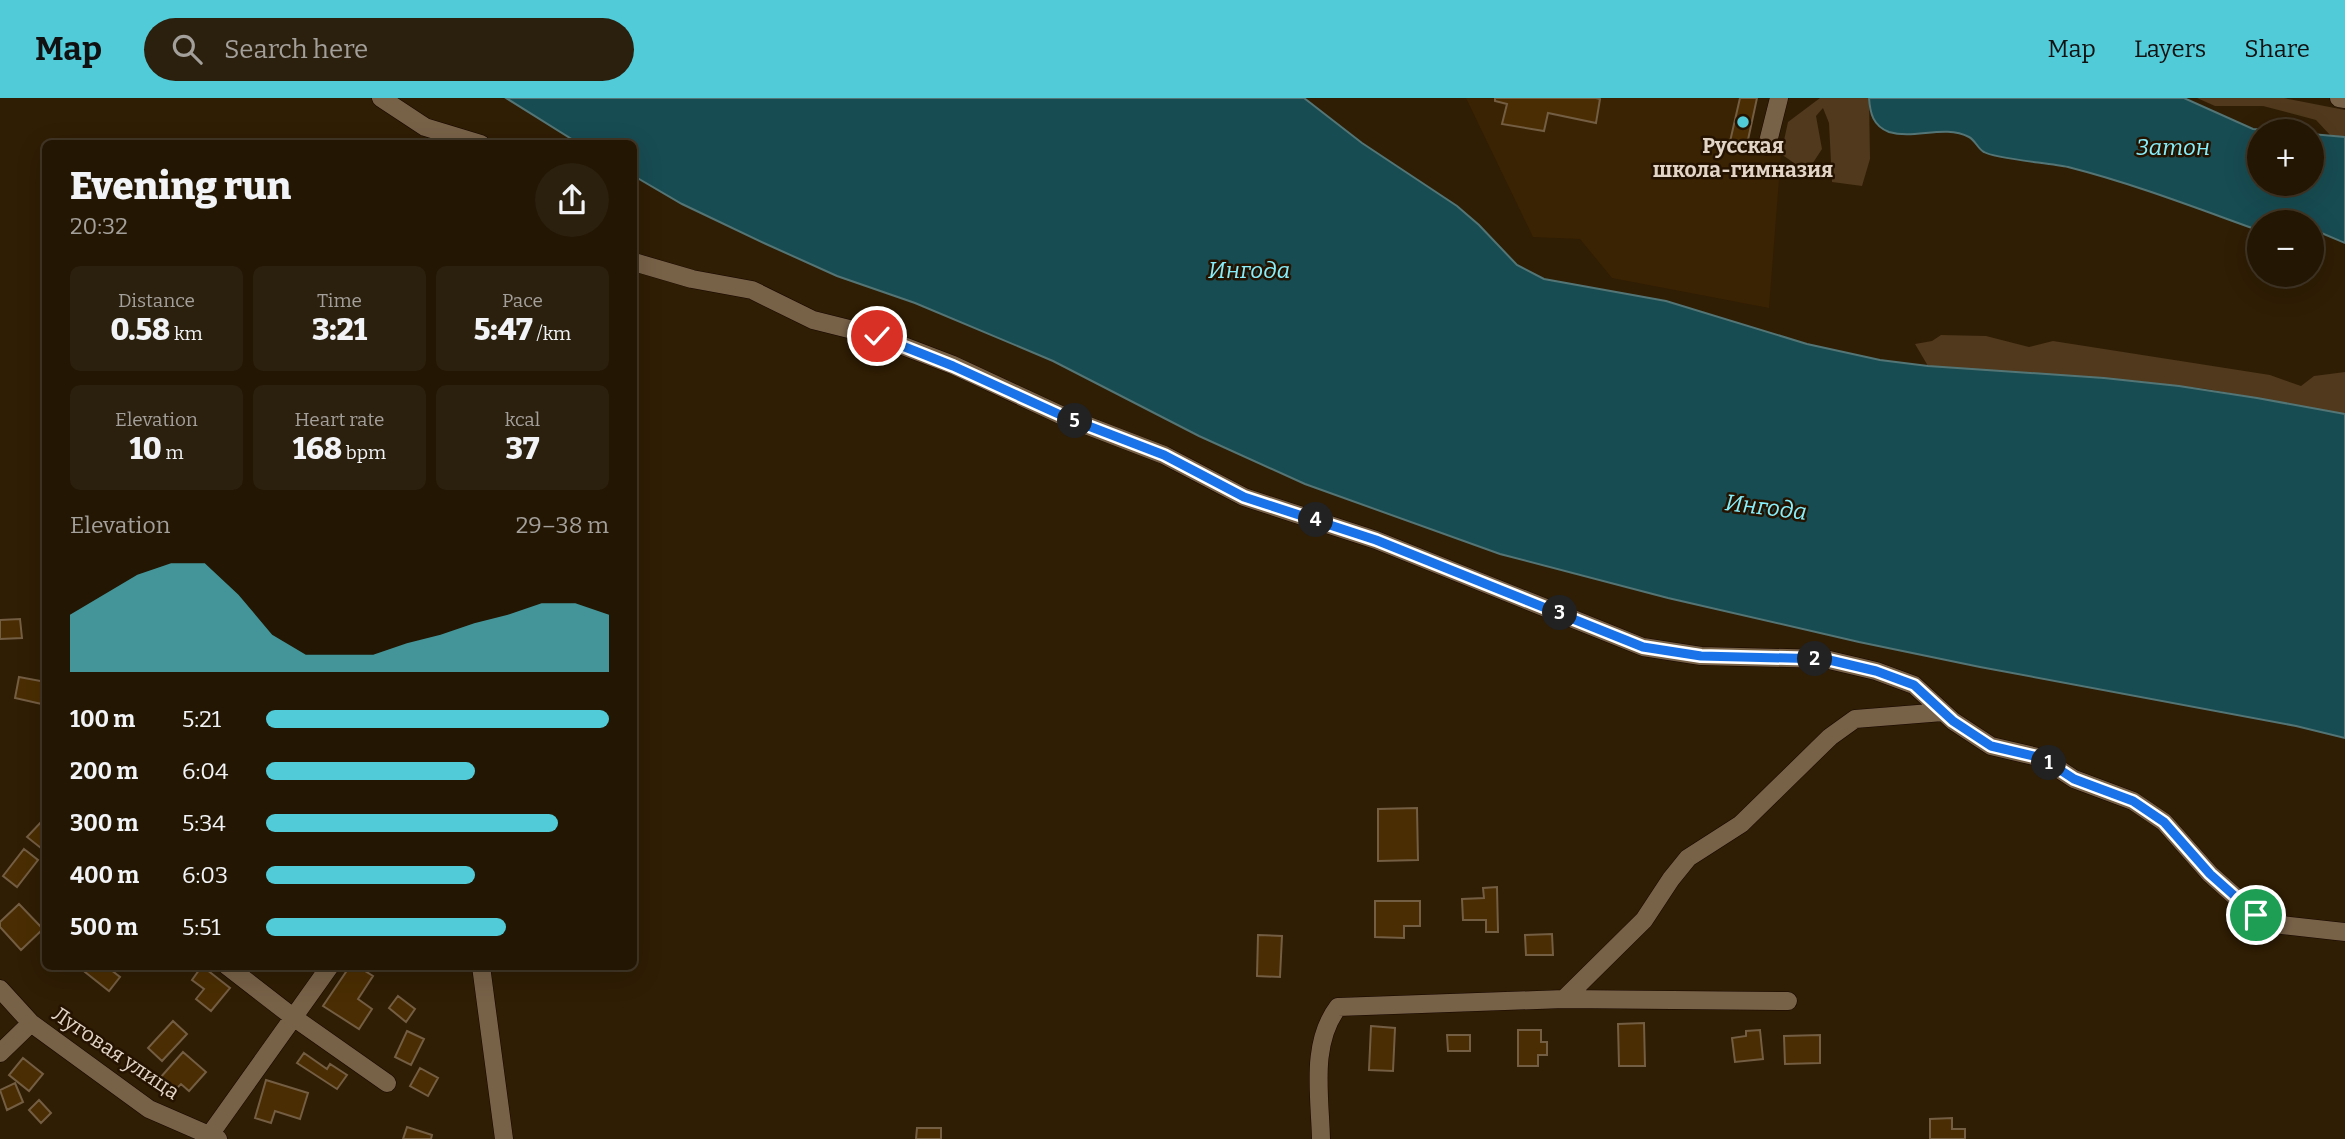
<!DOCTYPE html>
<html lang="en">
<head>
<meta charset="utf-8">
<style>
  :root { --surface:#231603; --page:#2b1f0d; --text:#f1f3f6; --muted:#a39f9a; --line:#403525; --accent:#52cbd9 }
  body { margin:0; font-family:Bitter,serif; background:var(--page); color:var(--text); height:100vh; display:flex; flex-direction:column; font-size:26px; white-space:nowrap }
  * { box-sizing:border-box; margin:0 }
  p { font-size:23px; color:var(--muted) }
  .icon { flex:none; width:38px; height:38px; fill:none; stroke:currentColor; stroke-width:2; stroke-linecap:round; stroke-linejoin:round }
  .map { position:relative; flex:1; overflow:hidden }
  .panel { position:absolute; left:42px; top:42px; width:595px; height:830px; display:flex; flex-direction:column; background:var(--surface); border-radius:10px; box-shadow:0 7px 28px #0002,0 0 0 2px var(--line) }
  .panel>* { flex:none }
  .fabs { position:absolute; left:2247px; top:21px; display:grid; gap:14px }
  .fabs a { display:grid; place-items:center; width:77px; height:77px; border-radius:50%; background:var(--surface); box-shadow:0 7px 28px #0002,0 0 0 2px var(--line); font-size:35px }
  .pin { position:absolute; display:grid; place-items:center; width:60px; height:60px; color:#fff; margin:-30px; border:4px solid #fff; border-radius:50%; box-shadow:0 2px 7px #0007 }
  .km { position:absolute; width:35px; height:35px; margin:-18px; border-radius:50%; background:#222; color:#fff; font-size:19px; line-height:35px; text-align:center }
  .round { display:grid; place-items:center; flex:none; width:74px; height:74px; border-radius:37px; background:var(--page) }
  .headline { display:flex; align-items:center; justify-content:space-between; height:119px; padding:0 28px }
  h1 { font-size:38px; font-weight:800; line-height:52px }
  .metrics { display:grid; grid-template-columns:repeat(3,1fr); gap:10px; height:119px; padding:7px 28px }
  .metrics div { display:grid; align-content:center; border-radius:10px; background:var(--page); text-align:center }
  .metrics b { font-size:30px; font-weight:800 }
  .metrics small { font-size:19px; font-weight:400 }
  .metrics p { font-size:19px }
  .chart { height:196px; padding:14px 28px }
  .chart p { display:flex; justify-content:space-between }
  .chart svg { width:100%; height:126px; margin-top:7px; fill:var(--accent); opacity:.7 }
  ul { padding:0 28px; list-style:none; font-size:23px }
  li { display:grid; grid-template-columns:112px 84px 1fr; align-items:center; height:52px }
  li i { height:18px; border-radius:9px; background:var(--accent) }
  header { display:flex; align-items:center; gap:42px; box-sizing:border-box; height:98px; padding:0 35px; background:var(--accent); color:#111 }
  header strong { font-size:33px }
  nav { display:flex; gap:38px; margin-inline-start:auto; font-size:24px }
  .search { width:490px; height:63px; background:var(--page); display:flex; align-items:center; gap:18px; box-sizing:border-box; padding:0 24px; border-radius:38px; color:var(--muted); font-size:26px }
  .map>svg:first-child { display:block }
  .built { fill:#3a2303 }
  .green { fill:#50391d }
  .water { fill:#174c52; stroke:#547575; stroke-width:2 }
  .building { fill:#4a2d02; stroke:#735d43; stroke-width:2 }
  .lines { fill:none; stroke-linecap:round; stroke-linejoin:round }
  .minor-casing { stroke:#170600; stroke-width:19 }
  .minor { stroke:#776147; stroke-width:18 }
  .route-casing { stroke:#fff; stroke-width:14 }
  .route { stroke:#1a73e8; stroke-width:9 }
  .poi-dot { fill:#52cbd9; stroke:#251300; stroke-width:2.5 }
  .labels { text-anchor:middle; stroke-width:5; stroke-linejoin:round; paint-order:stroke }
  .poi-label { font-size:21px; font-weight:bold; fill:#e2d5c7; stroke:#251300 }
  .street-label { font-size:21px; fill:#e2d5c7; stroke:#251300 }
  .water-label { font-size:23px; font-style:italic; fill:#87effb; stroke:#251300 }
</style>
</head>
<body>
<header>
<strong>Map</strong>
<div class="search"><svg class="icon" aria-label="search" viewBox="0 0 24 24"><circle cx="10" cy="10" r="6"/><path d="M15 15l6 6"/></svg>Search here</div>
<nav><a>Map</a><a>Layers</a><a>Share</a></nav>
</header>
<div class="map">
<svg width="2345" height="1041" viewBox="0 0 2345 1041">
  <rect width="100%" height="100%" fill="#2f1d04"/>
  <!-- built -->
  <path class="built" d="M1466,0H1757L1746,49L1781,56L1769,210L1612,180L1580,141L1533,139Z"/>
  <!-- green -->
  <path class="green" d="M1820,0H1869L1870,61L1862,88L1832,84L1829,25L1823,10L1816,18L1822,51L1807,74L1781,56L1788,24Z
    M2197,0H2284L2345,12V39L2330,37L2316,22L2263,8H2215Z
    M1941,237L1986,238L2029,249L2053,243L2270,277L2301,288L2314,278L2345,274V316L2207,291L2137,283L1928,268L1915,246L1932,243Z"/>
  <!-- water -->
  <path class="water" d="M506,0H1304L1362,45L1457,108L1479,127L1517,167L1544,181L1666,203L1807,246L1880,262L1928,268L2104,280L2179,288L2257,300L2345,316V640L2296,628L1980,569L1859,544L1668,500L1500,456L1305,386L1199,338L1053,263L915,205L837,178L766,146L682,106L634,78V46L578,45Z
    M1869,0H2184L2253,31L2283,33H2259V86H2312V36L2345,39V145L2312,131V124H2259V130H2252C2191,108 2131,85 2068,69C2051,65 1995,61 1984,54C1978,51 1975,42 1969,39C1944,26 1915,42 1889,34C1873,28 1870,15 1869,0Z"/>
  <!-- building -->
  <path class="building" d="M1495,0H1596L1600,1L1596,25L1548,15L1544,33L1502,26L1507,6L1495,3Z
    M1740,0H1757L1746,51L1729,48Z
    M20,521L22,540L0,541V522Z
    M19,579L46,584V607L15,600Z
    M1417,710L1418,762L1378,763V711Z
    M42,723L46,726V754L27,739Z
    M24,751L38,762L17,789L3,778Z
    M1497,789L1498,834H1486V822H1463L1462,801L1484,800L1483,790Z
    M1375,803H1420V828H1404V840L1375,839Z
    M19,806L43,831L21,852L0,829V824Z
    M1552,836L1553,857H1526L1525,837Z
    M1258,837L1282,838L1280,879L1257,878Z
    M89,868H106L120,879L109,893L85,874Z
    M202,868L230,890L211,913L196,901L204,891L192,882Z
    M350,868H357L373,878L358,901L372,911L359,931L323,908Z
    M398,898L415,911L406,924L389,910Z
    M173,923L187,936L162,963L148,950Z
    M1644,925L1645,968H1619L1618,926Z
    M1371,928L1395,930L1393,973L1369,972Z
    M1518,932H1541V944H1547V957H1538V968H1518Z
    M1760,932L1763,961L1735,964L1732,940L1746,938V933Z
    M407,933L424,941L411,967L395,959Z
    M1447,937H1470V953H1448Z
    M1820,937V965L1785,966L1784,938Z
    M183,954L206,974L189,993L181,986L174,993L160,980Z
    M304,955L327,971L330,966L347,977L337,991L297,965Z
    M23,960L43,976L29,993L9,977Z
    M420,970L438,980L428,998L410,988Z
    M266,982L308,995L300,1021L275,1013L271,1025L255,1020Z
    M15,985L23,1004L7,1012L0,992Z
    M39,1002L51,1015L41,1025L29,1012Z
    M1952,1020V1031H1965V1041H1930V1021Z
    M407,1029L432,1037L431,1041H403Z
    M917,1030H941V1041H916Z"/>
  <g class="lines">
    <!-- minor casing -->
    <g class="minor-casing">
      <path id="minor" d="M381,0L425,29L481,46
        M2339,0L2345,1
        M1767,48L1779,0
        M634,164L692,181L752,192L813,222L877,238L953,267L1065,319L1164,357L1244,399L1376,442L1643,549L1701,558L1825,561L1876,573L1914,587L1953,623L1991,648L2042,660L2074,681L2133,703L2164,724L2210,776L2256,817L2282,827L2345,834
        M227,868L293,919L387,985
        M481,868L504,1041
        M0,891L31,925L149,1011L218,1041
        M1564,901L1644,822L1671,781L1688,760L1741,726L1830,639L1855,621L1943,614
        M0,955L31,925
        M209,1038L330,868
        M1321,1041C1320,997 1310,946 1338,909L1564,901L1788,903"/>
    </g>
    <!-- minor -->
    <use href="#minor" class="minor"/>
  </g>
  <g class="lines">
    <!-- route casing -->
    <g class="route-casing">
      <path id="route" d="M877,238L953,268L1065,319L1164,357L1244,399L1376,442L1643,549L1701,558L1825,561L1876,573L1914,587L1953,623L1991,648L2042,660L2074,681L2133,703L2164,724L2210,776L2256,817"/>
    </g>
    <!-- route -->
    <use href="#route" class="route"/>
  </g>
  <!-- markers -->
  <circle class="poi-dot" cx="1743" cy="24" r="7"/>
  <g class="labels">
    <!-- poi labels -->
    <g class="poi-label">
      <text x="1743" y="55">Русская<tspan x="1743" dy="24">школа-гимназия</tspan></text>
    </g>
    <!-- street labels -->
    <g class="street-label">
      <text transform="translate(116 955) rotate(34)" y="7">Луговая улица</text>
    </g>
    <!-- water labels -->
    <g class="water-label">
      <text x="2173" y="57">Затон</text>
      <text x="1249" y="180">Ингода</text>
      <text transform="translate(1766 409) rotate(7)" y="8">Ингода</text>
    </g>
  </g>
</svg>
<div class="fabs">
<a>+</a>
<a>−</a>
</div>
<div class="pin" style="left:2256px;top:817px;background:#1e9e55"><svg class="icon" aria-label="arrive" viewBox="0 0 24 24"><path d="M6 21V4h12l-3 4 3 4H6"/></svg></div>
<div class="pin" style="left:877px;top:238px;background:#d93025"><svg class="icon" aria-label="check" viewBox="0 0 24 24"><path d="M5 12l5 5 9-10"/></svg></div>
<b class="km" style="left:2049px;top:665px">1</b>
<b class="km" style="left:1815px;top:561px">2</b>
<b class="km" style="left:1560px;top:515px">3</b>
<b class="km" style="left:1316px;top:422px">4</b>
<b class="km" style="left:1075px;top:323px">5</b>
<section class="panel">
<div class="headline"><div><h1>Evening run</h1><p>20:32</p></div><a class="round"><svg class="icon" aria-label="share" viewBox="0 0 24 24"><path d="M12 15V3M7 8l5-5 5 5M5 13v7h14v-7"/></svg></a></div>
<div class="metrics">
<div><p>Distance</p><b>0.58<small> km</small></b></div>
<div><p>Time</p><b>3:21</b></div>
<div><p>Pace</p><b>5:47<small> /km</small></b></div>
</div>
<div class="metrics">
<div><p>Elevation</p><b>10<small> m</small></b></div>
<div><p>Heart rate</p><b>168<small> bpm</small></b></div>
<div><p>kcal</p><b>37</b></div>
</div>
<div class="chart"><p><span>Elevation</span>29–38 m</p>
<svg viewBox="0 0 160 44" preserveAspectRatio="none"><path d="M0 44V24L10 17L20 10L30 6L40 6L50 17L60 31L70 38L80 38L90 38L100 34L110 31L120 27L130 24L140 20L150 20L160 24V44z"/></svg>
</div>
<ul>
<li><b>100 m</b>5:21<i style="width:100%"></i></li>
<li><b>200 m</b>6:04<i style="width:61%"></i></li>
<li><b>300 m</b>5:34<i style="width:85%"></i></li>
<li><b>400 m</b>6:03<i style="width:61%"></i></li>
<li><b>500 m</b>5:51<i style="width:70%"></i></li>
</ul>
</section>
</div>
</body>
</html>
